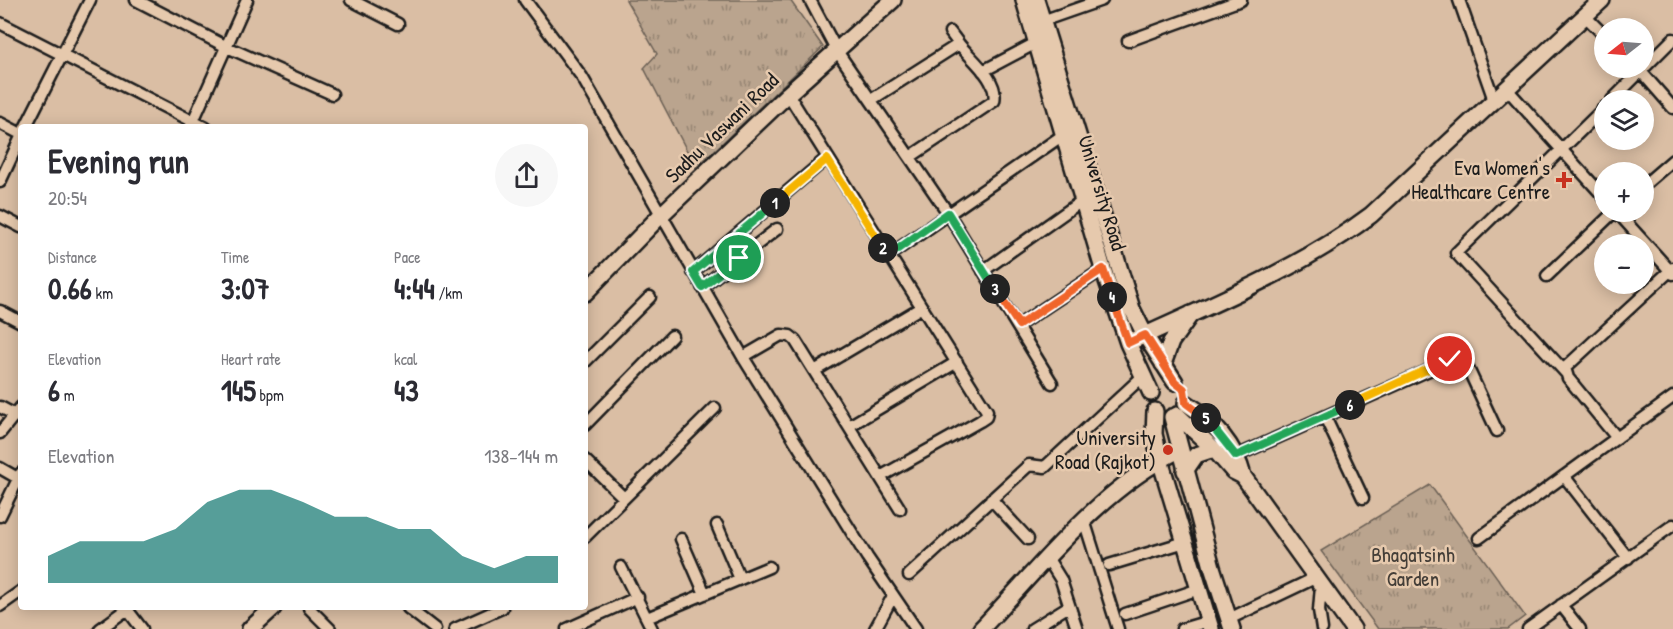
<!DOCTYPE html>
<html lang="en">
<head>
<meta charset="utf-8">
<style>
  :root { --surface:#fff; --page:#f7f7f7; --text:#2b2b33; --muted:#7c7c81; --accent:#0f766e }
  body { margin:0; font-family:"Patrick Hand",sans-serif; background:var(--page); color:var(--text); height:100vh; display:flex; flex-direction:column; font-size:22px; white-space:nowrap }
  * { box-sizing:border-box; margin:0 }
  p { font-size:20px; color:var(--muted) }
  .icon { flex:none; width:33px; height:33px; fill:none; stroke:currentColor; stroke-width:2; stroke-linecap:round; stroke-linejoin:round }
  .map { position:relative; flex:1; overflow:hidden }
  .side { position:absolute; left:18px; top:124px; width:570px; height:486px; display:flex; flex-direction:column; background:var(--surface); border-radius:6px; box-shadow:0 3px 15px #0003 }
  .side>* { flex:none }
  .needle { width:39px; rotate:253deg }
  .controls { position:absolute; left:1594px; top:18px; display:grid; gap:12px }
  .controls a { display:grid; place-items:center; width:60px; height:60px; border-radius:50%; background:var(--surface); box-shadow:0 3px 15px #0003; font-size:30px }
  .pin { position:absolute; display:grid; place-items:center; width:51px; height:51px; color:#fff; margin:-26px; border:3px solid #fff; border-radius:50%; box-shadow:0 2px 6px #0007 }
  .km { position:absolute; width:30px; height:30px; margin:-15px; border-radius:50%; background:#222; color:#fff; font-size:16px; line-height:30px; text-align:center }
  .round { display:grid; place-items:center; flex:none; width:63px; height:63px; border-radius:32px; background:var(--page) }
  .head { display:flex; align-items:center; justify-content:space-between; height:102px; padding:0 30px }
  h1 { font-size:33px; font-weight:700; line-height:45px }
  .metrics { display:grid; grid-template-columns:repeat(3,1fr); gap:9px; height:102px; padding:6px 30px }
  .metrics div { display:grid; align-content:center }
  .metrics b { font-size:30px; font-weight:700 }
  .metrics small { font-size:16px; font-weight:400 }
  .metrics p { font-size:16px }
  .chart { height:168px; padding:12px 30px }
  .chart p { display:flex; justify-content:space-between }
  .chart svg { width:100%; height:108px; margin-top:6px; fill:var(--accent); opacity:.7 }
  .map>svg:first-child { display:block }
  .park { fill:url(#park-tufts); stroke:#6b6055; stroke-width:1.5 }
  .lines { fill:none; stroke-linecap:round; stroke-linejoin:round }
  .street-casing { stroke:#1c1c1c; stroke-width:15 }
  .secondary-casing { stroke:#1c1c1c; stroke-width:20 }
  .street { stroke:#e6c9ad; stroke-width:10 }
  .secondary { stroke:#e6c9ad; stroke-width:15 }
  .split-1-casing { stroke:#fff; stroke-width:12 }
  .split-2-casing { stroke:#fff; stroke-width:12 }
  .split-3-casing { stroke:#fff; stroke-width:12 }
  .split-4-casing { stroke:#fff; stroke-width:12 }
  .split-5-casing { stroke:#fff; stroke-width:12 }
  .split-6-casing { stroke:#fff; stroke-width:12 }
  .split-7-casing { stroke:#fff; stroke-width:12 }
  .split-1 { stroke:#22a559; stroke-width:8 }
  .split-2 { stroke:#f5b400; stroke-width:8 }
  .split-3 { stroke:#22a559; stroke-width:8 }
  .split-4 { stroke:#f0652b; stroke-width:8 }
  .split-5 { stroke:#f0652b; stroke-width:8 }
  .split-6 { stroke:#22a559; stroke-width:8 }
  .split-7 { stroke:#f5b400; stroke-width:8 }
  .poi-dot { fill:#c8321e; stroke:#e6c9ad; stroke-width:2 }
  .labels { text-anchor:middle; stroke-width:5; stroke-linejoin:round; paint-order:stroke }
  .street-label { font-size:21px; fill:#1c1c1c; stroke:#e6c9ad }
  .poi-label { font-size:21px; fill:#1c1c1c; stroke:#e6c9ad; text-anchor:end }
  .park-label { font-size:21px; fill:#443e38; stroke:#e6c9ad }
</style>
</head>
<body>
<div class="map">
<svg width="1673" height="629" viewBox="0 0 1673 629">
  <defs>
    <pattern id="park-tufts" width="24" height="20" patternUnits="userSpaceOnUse" patternTransform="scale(1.5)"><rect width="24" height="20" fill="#baa48e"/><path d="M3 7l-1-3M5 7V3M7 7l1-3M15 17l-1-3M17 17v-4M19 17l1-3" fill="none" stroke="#968573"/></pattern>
  </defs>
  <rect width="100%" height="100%" fill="#dabea4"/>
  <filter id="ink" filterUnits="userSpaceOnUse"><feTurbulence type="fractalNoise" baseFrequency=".0167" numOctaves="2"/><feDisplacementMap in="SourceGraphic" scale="12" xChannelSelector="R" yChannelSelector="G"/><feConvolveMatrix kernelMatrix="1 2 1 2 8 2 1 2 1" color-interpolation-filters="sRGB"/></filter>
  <g filter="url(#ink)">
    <!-- park -->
    <path class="park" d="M626,0H790L823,47L696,168L644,68L657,54Z
      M1430,485L1525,616L1508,629H1378L1321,551Z"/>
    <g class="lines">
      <!-- street casing -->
      <g class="street-casing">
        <path id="street" d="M136,0L227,47L332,94
          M351,0L398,24
          M525,0L582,77L743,357L867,557L916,629
          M810,0L837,51L948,213L1052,383
          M1459,0L1494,100
          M1585,16L1605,36
          M1042,21L1102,0
          M0,23L206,128
          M1128,41L1241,0
          M1638,68L1673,108
          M983,71L1036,43
          M1507,89L1605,198
          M788,94L987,411L986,417L980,421L880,477
          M871,100L959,44L950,32
          M1612,100L1673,39
          M0,123L21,134
          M25,128L90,0
          M190,128L247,0
          M910,157L994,101C999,80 971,59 959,44
          M0,182L21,137
          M1644,185L1673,160
          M1617,212L1673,274
          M0,216L21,227
          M888,256L1063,135
          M983,271L1083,200
          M693,272L827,158
          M1547,276L1614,212
          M702,287L777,229
          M0,311L21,322
          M1019,325L1103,269
          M743,357L781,335L790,336L795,340L900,509
          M585,362L650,297
          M816,370L922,307
          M1566,373L1456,253L1605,107
          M0,407L21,418
          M1325,417L1363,498
          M585,425L672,336
          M849,426L957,362
          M0,433L21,407
          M1617,438L1568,378L1565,368L1673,268
          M1236,456L1456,358L1465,362L1497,431
          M585,460L623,497
          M0,468L21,480
          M1564,476L1628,558
          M991,499L1028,539
          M0,516L21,473
          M1084,520L1118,629
          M717,525L740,579
          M585,537L715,408
          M1479,538L1673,397
          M681,539L705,594
          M1048,559L1061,580L1077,629
          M1109,565L1185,542
          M621,567L652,629
          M909,575L1029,465L1045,467L1142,377
          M1321,586L1319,610L1322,629
          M1561,605L1580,629
          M0,606L21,591
          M126,608L142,629
          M309,608L330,629
          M408,608L435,629
          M1125,614L1199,589
          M647,618L769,567
          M1229,619L1315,578
          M100,629L129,608
          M455,629L502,608
          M567,629L638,597
          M875,629L893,596
          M1032,629L1069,606
          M1182,629L1209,621
          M1528,629L1673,525"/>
      </g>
      <!-- secondary casing -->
      <g class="secondary-casing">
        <path id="secondary" d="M1024,0L1103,269L1128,343L1151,393
          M1036,0L1132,309L1145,335L1175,382
          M585,293L661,215L788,94L893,0
          M1128,343C1210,305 1298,270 1371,215L1602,0
          M1163,364L1171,342L1191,314
          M1186,403C1212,419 1236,447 1243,476L1353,629
          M1155,411L1154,434L1160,460L1211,629
          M1177,415L1214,449L1233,471L1243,476
          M1172,417L1212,567L1232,629
          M1185,471L1196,455L1214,449
          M250,629L273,608
          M981,629C1042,565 1099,490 1179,450"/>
      </g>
      <!-- street -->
      <use href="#street" class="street"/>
      <!-- secondary -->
      <use href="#secondary" class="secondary"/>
    </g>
  </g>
  <g class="lines" filter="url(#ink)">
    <!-- split-1 casing -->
    <g class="split-1-casing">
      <path id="split-1" d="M739,258L702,287L693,272L775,203"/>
    </g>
    <!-- split-2 casing -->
    <g class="split-2-casing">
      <path id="split-2" d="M775,203L827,159L883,248"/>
    </g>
    <!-- split-3 casing -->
    <g class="split-3-casing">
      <path id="split-3" d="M883,248L888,256L948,213L995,289"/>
    </g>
    <!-- split-4 casing -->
    <g class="split-4-casing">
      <path id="split-4" d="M995,289L1019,325L1103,269L1112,297"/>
    </g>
    <!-- split-5 casing -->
    <g class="split-5-casing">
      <path id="split-5" d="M1112,297L1128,343L1145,335L1175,382L1184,389L1186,403L1206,418"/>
    </g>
    <!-- split-6 casing -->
    <g class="split-6-casing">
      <path id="split-6" d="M1206,418L1236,456L1350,405"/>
    </g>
    <!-- split-7 casing -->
    <g class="split-7-casing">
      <path id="split-7" d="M1350,405L1450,359"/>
    </g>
    <!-- split-1 -->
    <use href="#split-1" class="split-1"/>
    <!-- split-2 -->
    <use href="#split-2" class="split-2"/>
    <!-- split-3 -->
    <use href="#split-3" class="split-3"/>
    <!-- split-4 -->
    <use href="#split-4" class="split-4"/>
    <!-- split-5 -->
    <use href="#split-5" class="split-5"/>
    <!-- split-6 -->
    <use href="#split-6" class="split-6"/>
    <!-- split-7 -->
    <use href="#split-7" class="split-7"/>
  </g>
  <!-- markers -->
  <g class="poi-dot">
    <path d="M1561 171h6v6h6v6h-6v6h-6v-6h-6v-6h6z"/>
    <circle cx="1168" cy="450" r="6"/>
  </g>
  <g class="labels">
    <!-- street labels -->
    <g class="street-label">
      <text transform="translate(722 128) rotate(-44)" y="7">Sadhu Vaswani Road</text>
      <text transform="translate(1102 193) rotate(73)" y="7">University Road</text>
    </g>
    <!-- poi labels -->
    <g class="poi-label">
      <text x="1550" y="175">Eva Women's<tspan x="1550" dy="24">Healthcare Centre</tspan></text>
      <text x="1156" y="445">University<tspan x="1156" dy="24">Road (Rajkot)</tspan></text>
    </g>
    <!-- park labels -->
    <g class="park-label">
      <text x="1413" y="562">Bhagatsinh<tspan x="1413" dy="24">Garden</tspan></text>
    </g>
  </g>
</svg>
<div class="controls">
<a><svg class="needle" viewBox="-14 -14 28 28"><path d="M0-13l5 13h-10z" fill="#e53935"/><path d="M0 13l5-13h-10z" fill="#7c7c81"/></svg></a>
<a><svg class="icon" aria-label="layers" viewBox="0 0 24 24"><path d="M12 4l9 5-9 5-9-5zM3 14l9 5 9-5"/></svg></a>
<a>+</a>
<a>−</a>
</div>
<div class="pin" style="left:739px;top:258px;background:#1e9e55"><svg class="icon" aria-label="arrive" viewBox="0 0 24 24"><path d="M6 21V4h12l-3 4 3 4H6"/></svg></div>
<div class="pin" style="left:1450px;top:359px;background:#d93025"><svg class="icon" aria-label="check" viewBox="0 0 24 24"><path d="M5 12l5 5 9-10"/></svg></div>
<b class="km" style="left:775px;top:203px">1</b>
<b class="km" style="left:883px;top:248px">2</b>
<b class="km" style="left:995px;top:289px">3</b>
<b class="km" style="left:1112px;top:297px">4</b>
<b class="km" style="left:1206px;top:418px">5</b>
<b class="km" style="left:1350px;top:405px">6</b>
<section class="side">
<div class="head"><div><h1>Evening run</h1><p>20:54</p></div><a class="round"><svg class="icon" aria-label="share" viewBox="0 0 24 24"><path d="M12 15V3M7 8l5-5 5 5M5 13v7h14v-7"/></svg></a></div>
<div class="metrics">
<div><p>Distance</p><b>0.66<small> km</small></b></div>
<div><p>Time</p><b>3:07</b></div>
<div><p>Pace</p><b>4:44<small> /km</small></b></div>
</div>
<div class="metrics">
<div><p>Elevation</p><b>6<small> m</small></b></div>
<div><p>Heart rate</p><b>145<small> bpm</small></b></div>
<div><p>kcal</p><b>43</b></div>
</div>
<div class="chart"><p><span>Elevation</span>138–144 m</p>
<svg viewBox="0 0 160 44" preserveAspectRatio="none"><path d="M0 44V33L10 27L20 27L30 27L40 22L50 11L60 6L70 6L80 11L90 17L100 17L110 22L120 22L130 33L140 38L150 33L160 33V44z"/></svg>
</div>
</section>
</div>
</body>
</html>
